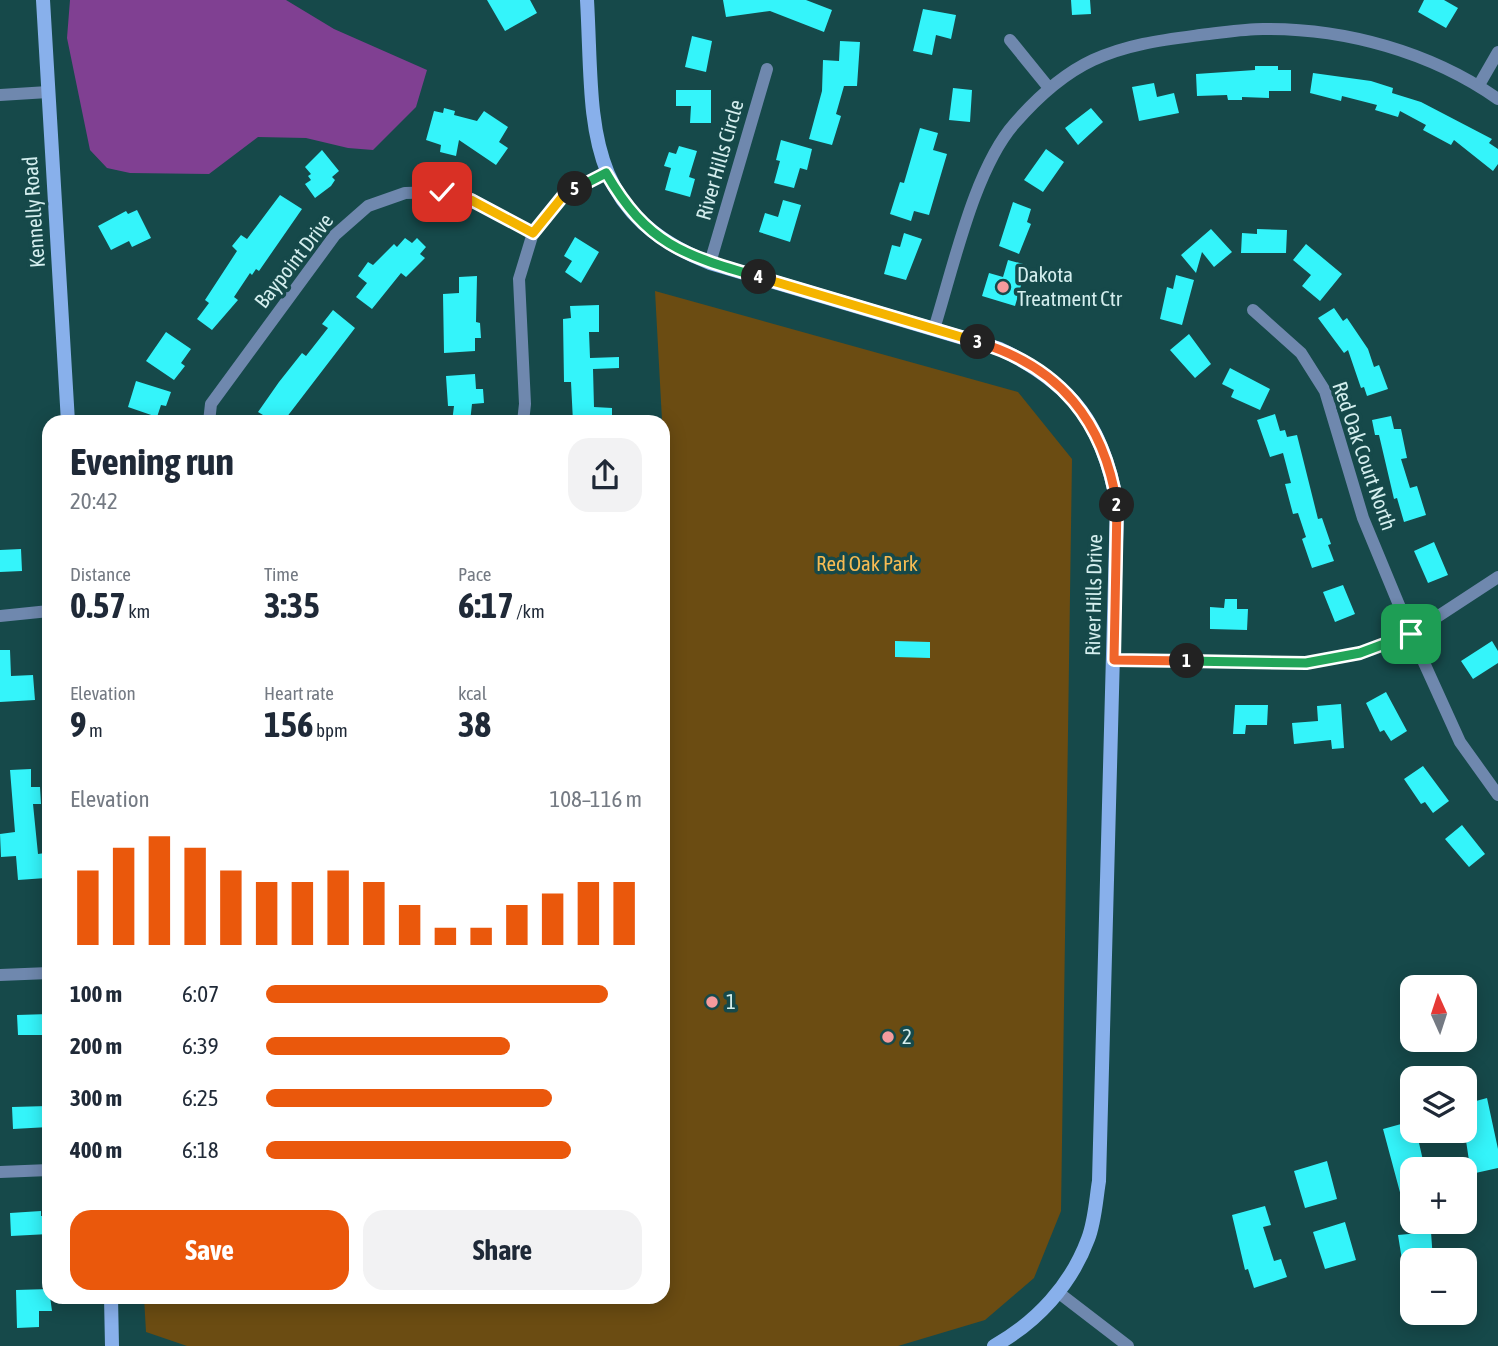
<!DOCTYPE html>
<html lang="en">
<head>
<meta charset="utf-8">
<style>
  :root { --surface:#fff; --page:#f2f2f3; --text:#1f2937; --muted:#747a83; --accent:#ea580c }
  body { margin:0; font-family:"Asap Condensed",sans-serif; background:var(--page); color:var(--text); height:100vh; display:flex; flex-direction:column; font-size:26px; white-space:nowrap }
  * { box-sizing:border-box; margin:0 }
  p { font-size:23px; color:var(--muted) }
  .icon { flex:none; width:38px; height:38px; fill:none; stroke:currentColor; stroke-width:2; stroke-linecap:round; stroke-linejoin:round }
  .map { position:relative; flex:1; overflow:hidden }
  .side { position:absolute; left:42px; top:415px; width:628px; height:889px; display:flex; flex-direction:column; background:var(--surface); border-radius:21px; box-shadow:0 4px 18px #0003 }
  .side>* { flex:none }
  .needle { width:46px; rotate:357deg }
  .controls { position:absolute; left:1400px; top:975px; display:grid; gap:14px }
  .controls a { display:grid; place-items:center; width:77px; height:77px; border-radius:14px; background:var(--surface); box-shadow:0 4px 18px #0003; font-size:35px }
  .pin { position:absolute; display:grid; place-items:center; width:60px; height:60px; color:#fff; margin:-30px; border-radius:14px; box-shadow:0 4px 10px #0006 }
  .km { position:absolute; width:35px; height:35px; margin:-18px; border-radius:50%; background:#222; color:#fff; font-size:19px; line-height:35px; text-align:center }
  .round { display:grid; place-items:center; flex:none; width:74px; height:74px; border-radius:21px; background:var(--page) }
  .head { display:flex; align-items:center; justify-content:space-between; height:119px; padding:0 28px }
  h1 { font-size:38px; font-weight:700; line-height:52px }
  .stats { display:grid; grid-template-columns:repeat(3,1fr); gap:10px; height:119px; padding:7px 28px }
  .stats div { display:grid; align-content:center }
  .stats b { font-size:35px; font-weight:700 }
  .stats small { font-size:19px; font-weight:400 }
  .stats p { font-size:19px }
  .chart { height:196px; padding:14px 28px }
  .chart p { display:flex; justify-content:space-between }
  .chart svg { width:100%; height:126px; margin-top:7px; stroke:var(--accent); stroke-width:6 }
  .action { display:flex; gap:14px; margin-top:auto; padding:14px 28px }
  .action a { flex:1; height:80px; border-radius:21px; background:var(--accent); color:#fff; font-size:28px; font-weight:700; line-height:80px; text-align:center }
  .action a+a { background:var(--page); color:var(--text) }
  ul { padding:0 28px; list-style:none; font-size:23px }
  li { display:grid; grid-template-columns:112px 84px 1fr; align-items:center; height:52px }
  li i { height:18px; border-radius:9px; background:var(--accent) }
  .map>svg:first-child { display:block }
  .green { fill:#6b4c12 }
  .water { fill:#804092 }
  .building { fill:#34f4fa }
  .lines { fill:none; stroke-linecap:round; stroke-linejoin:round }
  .street { stroke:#6f88ae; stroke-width:12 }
  .secondary { stroke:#88b0eb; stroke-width:14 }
  .split-1-casing { stroke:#fff; stroke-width:14 }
  .split-2-casing { stroke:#fff; stroke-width:14 }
  .split-3-casing { stroke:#fff; stroke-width:14 }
  .split-4-casing { stroke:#fff; stroke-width:14 }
  .split-5-casing { stroke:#fff; stroke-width:14 }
  .split-6-casing { stroke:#fff; stroke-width:14 }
  .split-1 { stroke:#22a559; stroke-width:9 }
  .split-2 { stroke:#f0652b; stroke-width:9 }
  .split-3 { stroke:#f0652b; stroke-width:9 }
  .split-4 { stroke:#f5b400; stroke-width:9 }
  .split-5 { stroke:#22a559; stroke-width:9 }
  .split-6 { stroke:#f5b400; stroke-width:9 }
  .poi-dot { fill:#f59b9d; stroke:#16494a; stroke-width:2.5 }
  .labels { text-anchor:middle; stroke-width:7; stroke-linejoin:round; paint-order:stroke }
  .street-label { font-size:21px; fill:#d4eeee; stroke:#16494a }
  .poi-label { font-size:21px; fill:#d4eeee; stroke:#16494a; text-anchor:start }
  .park-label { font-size:21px; fill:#f7bb53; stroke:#16494a }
</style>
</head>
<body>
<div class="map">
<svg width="1498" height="1346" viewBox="0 0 1498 1346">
  <rect width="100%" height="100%" fill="#16494a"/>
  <!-- green -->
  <path class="green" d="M655,291L1018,392L1072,459L1061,1211L1034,1278L985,1320L898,1346H187L146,1332L144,1297H663L664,457Z"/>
  <!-- water -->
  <path class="water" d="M70,0H286L334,29L427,70L416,107L373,150L348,148L306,138L258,137L209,174L130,173L107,168L90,150L67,38Z"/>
  <!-- building -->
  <path class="building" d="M487,0H530L537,13L505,31Z
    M723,0H806L832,10L824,32L770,11L726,17Z
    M1071,0H1090L1091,14L1072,15Z
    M1424,0H1444L1458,8L1446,28L1418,12Z
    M923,9L956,15L951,39L936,35L932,55L913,51Z
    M692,36L712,41L706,72L685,67Z
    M840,41L860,42L857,86H844L836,114L841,116L832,145L809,139L822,91L823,60L839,61Z
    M1255,66H1278V70H1291V91H1269V98L1242,97V100H1228L1227,95L1197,96L1196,74L1255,70Z
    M1313,73L1371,81L1393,88L1392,93L1421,102L1492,139L1489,143L1498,149V164L1493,171L1454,140L1451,145L1423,130L1426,125L1400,111L1398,117L1375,110L1377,105L1342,96L1341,101L1310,93Z
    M1154,83L1157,97L1174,93L1179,113L1139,121L1132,87Z
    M953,88L972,90L970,122L949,120Z
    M676,90H711V123H690L691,106H676Z
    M444,108L455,111L454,115L477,121L484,111L508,127L499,142L508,148L496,165L459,140L456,156L440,152L441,145L426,140L434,111L443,113Z
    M1091,108L1103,122L1078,145L1065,128Z
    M920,128L938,133L933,150L947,154L929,215L914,211L911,221L890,214L900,182L904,183Z
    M781,140L812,149L807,170L800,168L794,188L774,183L780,161L776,160Z
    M679,146L697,151L689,177L695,179L690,197L665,190L671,168L664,166L669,152L676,154Z
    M1046,149L1064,162L1043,192L1024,180Z
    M322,150L339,171L332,177L335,180L331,186L315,198L305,184L311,180L308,176L311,174L305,167Z
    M280,195L302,209L259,271L256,269L252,275L250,273L234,297L238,300L212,330L197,319L209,303L205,300L237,251L232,246L241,235L247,239Z
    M783,200L801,205L790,242L759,232L765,213L778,217Z
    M1013,202L1031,209L1027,222L1031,224L1019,254L999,246Z
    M137,210L151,238L132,247L129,241L111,250L98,226L126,211L128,214Z
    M1211,229L1232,252L1214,267L1202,252L1196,273L1181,255Z
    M1257,229L1287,230L1286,253H1241L1242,233L1257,234Z
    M904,233L922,239L906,280L884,274L892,245L900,247Z
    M575,237L599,252L581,283L565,272L572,261L564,256Z
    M405,238L412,243L417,238L426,247L420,254L425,258L406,277L401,273L372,309L356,297L367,283L358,276L368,262L373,265L394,244L397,247Z
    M1306,244L1342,274L1320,301L1302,286L1311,275L1293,260Z
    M1008,260L1027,265L1015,306L982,296L989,273L1003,277Z
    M1176,275L1194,280L1182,325L1160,319L1167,287L1173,289Z
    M477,276L476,322L480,323L481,338H475V351L444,353L443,294L459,293V277Z
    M599,305V332H589L590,358L619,357V368L593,369L594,407L612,408V419H604V422H573L571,382H564L563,319L571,318L570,306Z
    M1334,308L1343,321L1347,318L1368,349L1374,367L1379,365L1388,389L1367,396L1364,387L1361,388L1348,350L1344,353L1318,318Z
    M333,310L355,328L283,422H258L263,415L258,412L279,382L302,353L306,356L328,328L322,324Z
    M166,332L191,349L181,363L185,366L174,380L146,361Z
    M1189,334L1211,364L1195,378L1170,350Z
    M1230,368L1270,389L1260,410L1231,397L1234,390L1222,384Z
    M475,374L476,389H483L484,403L472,404L470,422H452L454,406H448L446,376Z
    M136,381L171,392L166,406L161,405L157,417L128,407Z
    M1275,414L1280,431L1285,430L1287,437L1297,435L1318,519L1322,518L1331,544L1328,545L1334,561L1312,568L1302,539L1306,537L1298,513L1293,514L1285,484L1291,483L1283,453L1270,457L1257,420Z
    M1391,416L1394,429H1401L1407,458L1401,459L1410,488L1417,486L1426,515L1404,522L1397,498L1394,499L1379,435H1375L1372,420Z
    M1434,542L1448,575L1428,583L1414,551Z
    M21,549L22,571L0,572V550Z
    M1343,585L1355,614L1335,622L1323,592Z
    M1225,599H1237V609H1248L1247,630L1210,629V607L1224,608Z
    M895,641L930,642V658L895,657Z
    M1492,641L1498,651V663L1473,679L1461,661Z
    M0,650H10L11,676L33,675L35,700L0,702Z
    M1386,692L1407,731L1391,741L1384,730L1380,732L1366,703Z
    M1341,704L1344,748L1332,749L1331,740L1294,744L1292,723L1318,721L1317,706Z
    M1235,705H1268L1267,725H1246L1245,734H1233Z
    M1423,766L1449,801L1433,813L1425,802L1421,804L1404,779Z
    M31,769V787H40L41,804H33L38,854L45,853L46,878L18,880L16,856L1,857L0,834L15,832L10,770Z
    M1462,825L1485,854L1469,867L1445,839Z
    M49,1014V1035H18L17,1015Z
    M1487,1098L1498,1149V1168L1471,1174L1465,1134V1104Z
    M48,1106L49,1127L13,1129L12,1107Z
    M1412,1121V1130H1416L1425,1169H1412V1193L1401,1196L1383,1129Z
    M1327,1161L1337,1199L1305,1208L1294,1171Z
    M1265,1206L1271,1225L1263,1227L1274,1261L1281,1259L1287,1277L1254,1288L1248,1269L1245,1270L1232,1215Z
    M41,1211V1216H49V1234L11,1236L10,1213Z
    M1345,1222L1356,1260L1325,1269L1313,1232Z
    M1431,1232L1433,1260H1402L1398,1235Z
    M49,1289L52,1311H39V1327L17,1328L16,1290Z"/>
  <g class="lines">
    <!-- street -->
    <path class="street" d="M1010,40L1049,88
      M1479,85L1498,52
      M0,95L48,92
      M710,263L767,69
      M1253,310L1301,353L1325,391L1363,518L1411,634L1460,742L1498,795
      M934,329C953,269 974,169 1015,123C1036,99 1063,74 1093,60C1128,44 1162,40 1200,35C1221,33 1242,29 1263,29C1345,28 1431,52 1498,99
      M209,422L211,404L335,235L368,206L405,193L442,192L471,199L533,233
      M523,422L525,404L519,279L533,233L563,196L606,173
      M0,616L49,611
      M1114,660L1306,663L1360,653L1411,634L1498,577
      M0,975L49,973
      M0,1172L49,1170
      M1059,1293L1128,1346"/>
    <!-- secondary -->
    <path class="secondary" d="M43,0L68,422
      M587,0C594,120 579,211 710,263L1000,349C1073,384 1103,425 1117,504L1099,1181C1096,1199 1095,1221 1088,1239C1071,1285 1037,1322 994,1346
      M111,1297L112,1346"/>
  </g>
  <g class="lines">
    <!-- split-1 casing -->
    <g class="split-1-casing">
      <path id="split-1" d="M1187,661L1306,663L1360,653L1411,634"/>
    </g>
    <!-- split-2 casing -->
    <g class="split-2-casing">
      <path id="split-2" d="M1117,505L1114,660L1187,661"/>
    </g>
    <!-- split-3 casing -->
    <g class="split-3-casing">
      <path id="split-3" d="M978,342C1060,367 1104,421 1117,505"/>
    </g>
    <!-- split-4 casing -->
    <g class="split-4-casing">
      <path id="split-4" d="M759,277L978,342"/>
    </g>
    <!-- split-5 casing -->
    <g class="split-5-casing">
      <path id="split-5" d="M575,189L606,173C647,244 683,255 759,277"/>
    </g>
    <!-- split-6 casing -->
    <g class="split-6-casing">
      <path id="split-6" d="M442,192L471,200L533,233L563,196L575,189"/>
    </g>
    <!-- split-1 -->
    <use href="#split-1" class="split-1"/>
    <!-- split-2 -->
    <use href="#split-2" class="split-2"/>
    <!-- split-3 -->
    <use href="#split-3" class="split-3"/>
    <!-- split-4 -->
    <use href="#split-4" class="split-4"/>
    <!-- split-5 -->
    <use href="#split-5" class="split-5"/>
    <!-- split-6 -->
    <use href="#split-6" class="split-6"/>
  </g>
  <!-- markers -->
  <g class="poi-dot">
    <circle cx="1003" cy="287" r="7"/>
    <circle cx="712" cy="1002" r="7"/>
    <circle cx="888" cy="1037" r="7"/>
  </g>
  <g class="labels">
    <!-- street labels -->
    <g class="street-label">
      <text transform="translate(720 160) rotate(-74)" y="7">River Hills Circle</text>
      <text transform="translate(34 212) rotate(-94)" y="7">Kennelly Road</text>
      <text transform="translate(294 261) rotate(-52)" y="7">Baypoint Drive</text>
      <text transform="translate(1364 456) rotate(71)" y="7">Red Oak Court North</text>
      <text transform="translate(1094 595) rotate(-89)" y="7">River Hills Drive</text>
    </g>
    <!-- poi labels -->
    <g class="poi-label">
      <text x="1017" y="282">Dakota<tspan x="1017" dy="24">Treatment Ctr</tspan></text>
      <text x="726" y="1009">1</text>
      <text x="902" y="1044">2</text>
    </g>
    <!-- park labels -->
    <g class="park-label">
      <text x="867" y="571">Red Oak Park</text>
    </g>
  </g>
</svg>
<div class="controls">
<a><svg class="needle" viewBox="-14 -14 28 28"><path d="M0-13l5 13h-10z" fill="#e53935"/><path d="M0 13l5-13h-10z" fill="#747a83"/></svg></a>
<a><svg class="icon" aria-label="layers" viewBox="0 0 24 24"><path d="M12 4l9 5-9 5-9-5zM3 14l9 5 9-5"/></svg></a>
<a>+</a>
<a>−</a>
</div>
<div class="pin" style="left:1411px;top:634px;background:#1e9e55"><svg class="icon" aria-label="arrive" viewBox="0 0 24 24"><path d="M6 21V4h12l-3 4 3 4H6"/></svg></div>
<div class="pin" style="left:442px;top:192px;background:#d93025"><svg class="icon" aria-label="check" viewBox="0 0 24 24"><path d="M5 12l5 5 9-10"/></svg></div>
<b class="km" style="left:1187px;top:661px">1</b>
<b class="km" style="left:1117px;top:505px">2</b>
<b class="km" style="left:978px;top:342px">3</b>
<b class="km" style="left:759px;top:277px">4</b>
<b class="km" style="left:575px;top:189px">5</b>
<section class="side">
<div class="head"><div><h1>Evening run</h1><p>20:42</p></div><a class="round"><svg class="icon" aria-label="share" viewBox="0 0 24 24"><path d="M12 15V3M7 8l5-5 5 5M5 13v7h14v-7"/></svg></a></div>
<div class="stats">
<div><p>Distance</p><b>0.57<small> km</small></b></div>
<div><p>Time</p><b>3:35</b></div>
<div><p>Pace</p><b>6:17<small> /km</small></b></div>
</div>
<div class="stats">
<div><p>Elevation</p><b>9<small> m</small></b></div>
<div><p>Heart rate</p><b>156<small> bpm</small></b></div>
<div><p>kcal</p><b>38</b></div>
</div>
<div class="chart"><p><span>Elevation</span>108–116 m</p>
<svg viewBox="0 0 160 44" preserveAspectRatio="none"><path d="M5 44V18M15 44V10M25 44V6M35 44V10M45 44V18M55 44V22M65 44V22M75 44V18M85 44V22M95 44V30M105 44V38M115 44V38M125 44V30M135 44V26M145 44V22M155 44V22"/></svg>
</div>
<ul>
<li><b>100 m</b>6:07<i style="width:91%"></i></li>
<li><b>200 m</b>6:39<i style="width:65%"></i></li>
<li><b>300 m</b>6:25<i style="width:76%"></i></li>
<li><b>400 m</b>6:18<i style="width:81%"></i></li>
</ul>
<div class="action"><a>Save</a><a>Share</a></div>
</section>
</div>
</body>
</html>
